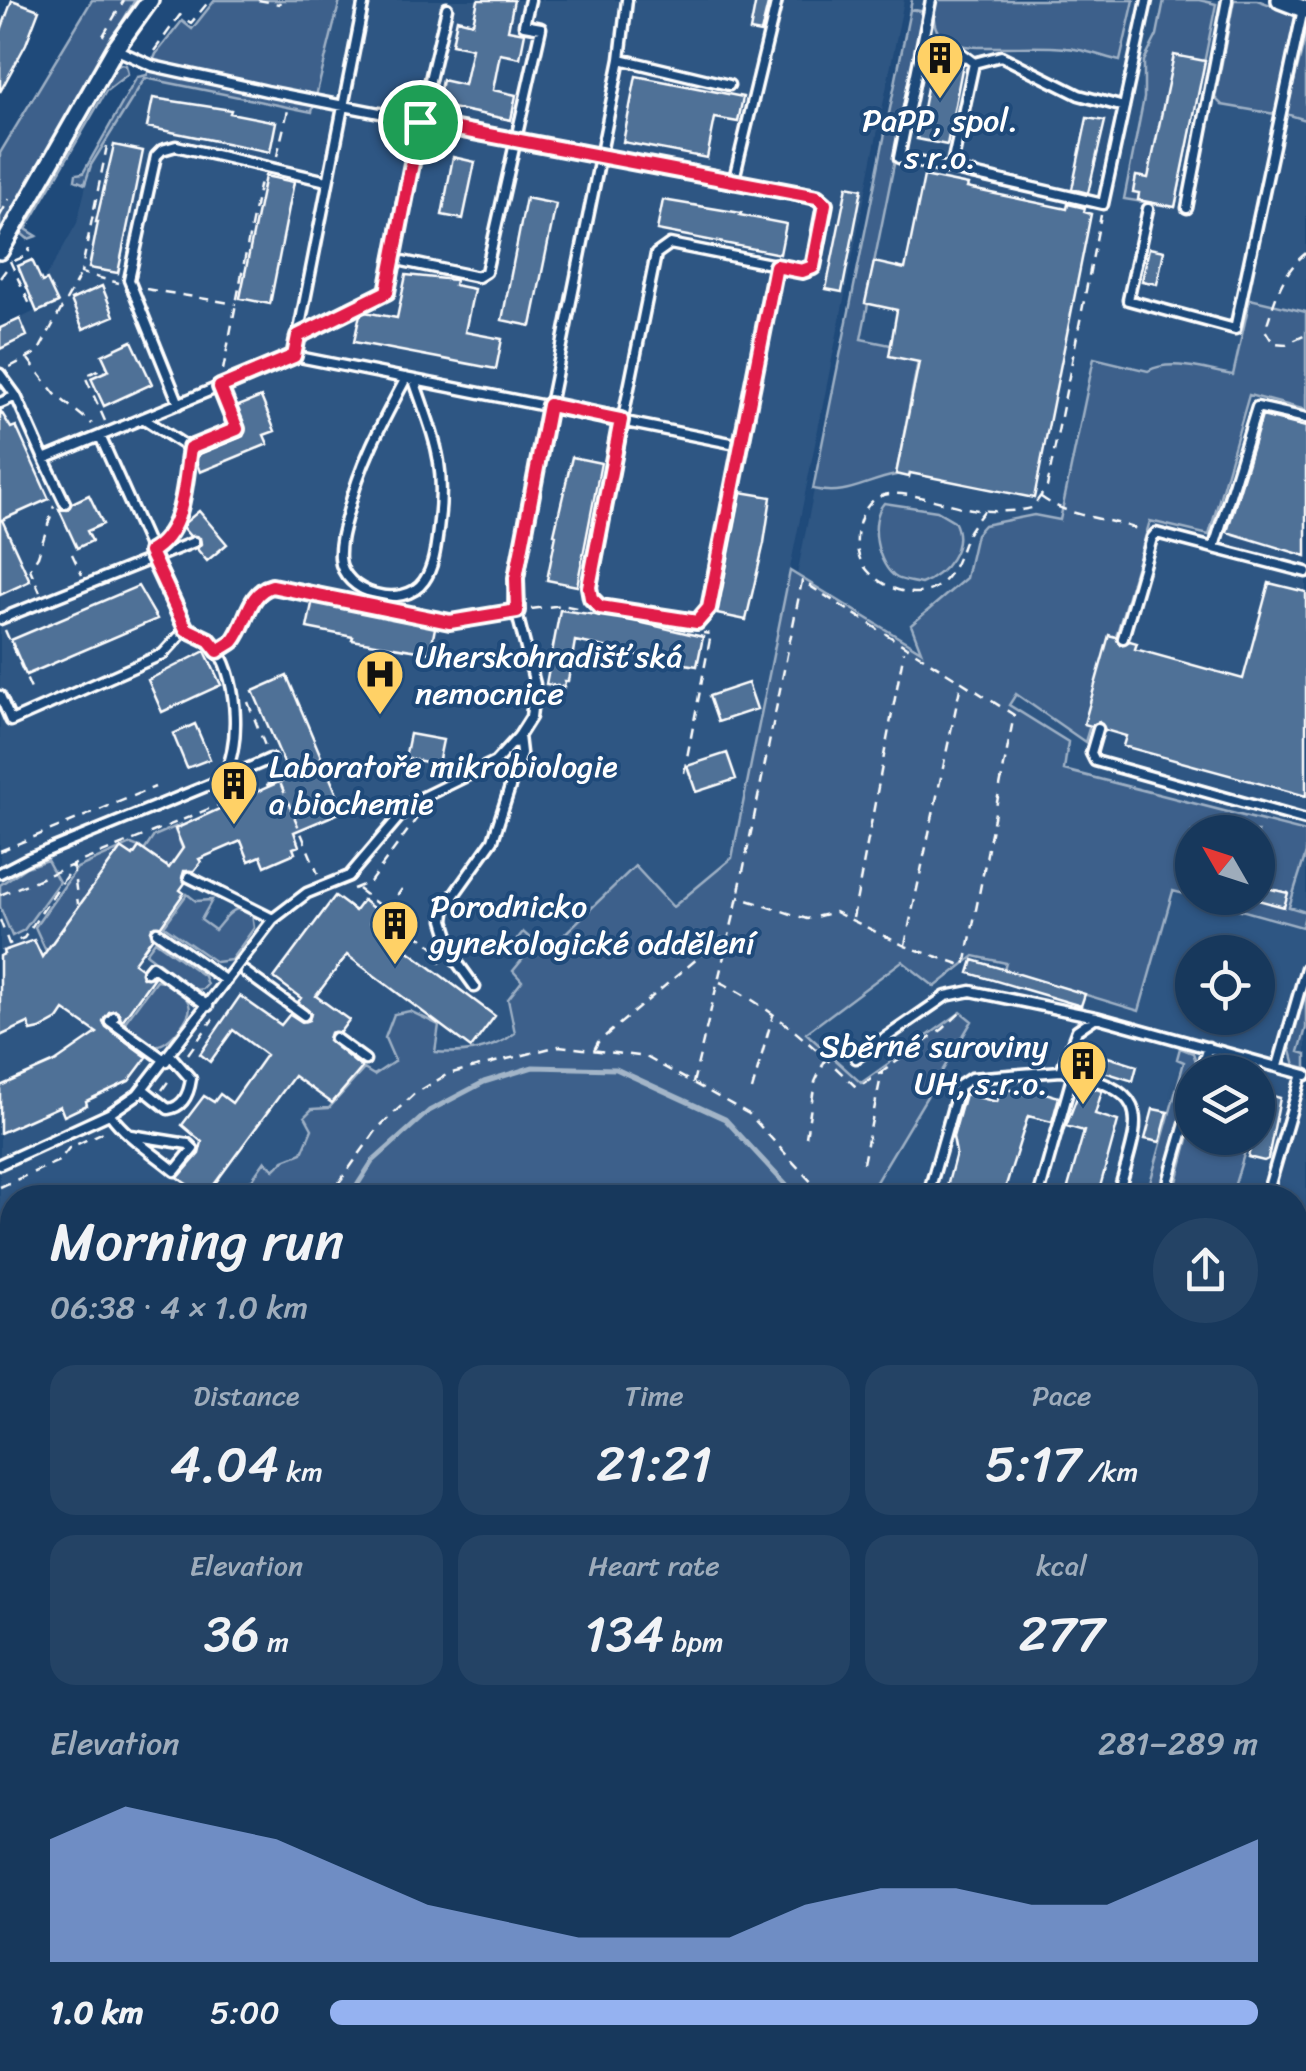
<!DOCTYPE html>
<html lang="en">
<head>
<meta charset="utf-8">
<style>
  :root { --surface:#17385c; --page:#244365; --text:#f1f3f6; --muted:#9eacbb; --line:#365272; --accent:#95b2f1 }
  body { margin:0; font-family:Sriracha,sans-serif; background:var(--page); color:var(--text); height:100vh; display:flex; flex-direction:column; font-size:38px; white-space:nowrap }
  * { box-sizing:border-box; margin:0 }
  p { font-size:32px; color:var(--muted) }
  .icon { flex:none; width:55px; height:55px; fill:none; stroke:currentColor; stroke-width:2; stroke-linecap:round; stroke-linejoin:round }
  .map { position:relative; flex:1; overflow:hidden }
  .sheet { position:absolute; left:0px; top:1185px; width:1308px; height:888px; display:flex; flex-direction:column; background:var(--surface); border-radius:40px 40px 0 0; box-shadow:0 2px 8px #0004,0 0 0 2px var(--line) }
  .sheet>* { flex:none }
  .needle { width:65px; rotate:309deg }
  .controls { position:absolute; left:1175px; top:815px; display:grid; gap:20px }
  .controls a { display:grid; place-items:center; width:100px; height:100px; border-radius:50%; background:var(--surface); box-shadow:0 2px 8px #0004,0 0 0 2px var(--line); font-size:50px }
  .pin { position:absolute; display:grid; place-items:center; width:85px; height:85px; color:#fff; margin:-42px; border:5px solid #fff; border-radius:50%; box-shadow:0 2px 10px #0007 }
  .round { display:grid; place-items:center; flex:none; width:105px; height:105px; border-radius:52px; background:var(--page) }
  .summary { display:flex; align-items:center; justify-content:space-between; height:170px; padding:0 50px }
  h1 { font-size:55px; font-weight:600; line-height:75px }
  .figures { display:grid; grid-template-columns:repeat(3,1fr); gap:15px; height:170px; padding:10px 50px }
  .figures div { display:grid; align-content:center; border-radius:25px; background:var(--page); text-align:center }
  .figures b { font-size:50px; font-weight:600 }
  .figures small { font-size:28px; font-weight:400 }
  .figures p { font-size:28px }
  .chart { height:280px; padding:20px 50px }
  .chart p { display:flex; justify-content:space-between }
  .chart svg { width:100%; height:180px; margin-top:10px; fill:var(--accent); opacity:.7 }
  ul { padding:0 50px; list-style:none; font-size:32px }
  li { display:grid; grid-template-columns:160px 120px 1fr; align-items:center; height:75px }
  li i { height:25px; border-radius:12px; background:var(--accent) }
  .map>svg:first-child { display:block }
  .built { fill:#2e5683; fill-rule:evenodd }
  .green { fill:#3c618b; stroke:#9eb0c5; stroke-width:2.5 }
  .lines { fill:none; stroke-linecap:round; stroke-linejoin:round }
  .stream { stroke:#a3b5c8; stroke-width:5 }
  .building { fill:#507197; stroke:#fff; stroke-width:2.5 }
  .lane-casing { stroke:#fff; stroke-width:15 }
  .street-casing { stroke:#fff; stroke-width:22 }
  .path { stroke:#fff; stroke-width:2.5; stroke-dasharray:10 8; stroke-linecap:butt }
  .lane { stroke:#1f4a7a; stroke-width:8 }
  .street { stroke:#1f4a7a; stroke-width:15 }
  .route-casing { stroke:#fff; stroke-width:20 }
  .route { stroke:#e11d48; stroke-width:12 }
  .labels { text-anchor:middle; stroke-width:8; stroke-linejoin:round; paint-order:stroke }
  .poi-label { font-size:32px; fill:#fff; stroke:#1f4a7a; text-anchor:start }
</style>
</head>
<body>
<div class="map">
<svg width="1306" height="2071" viewBox="0 0 1306 2071">
  <rect width="100%" height="100%" fill="#1f4a7a"/>
  <filter id="ink" filterUnits="userSpaceOnUse"><feTurbulence type="fractalNoise" baseFrequency=".01" numOctaves="2"/><feDisplacementMap in="SourceGraphic" scale="20" xChannelSelector="R" yChannelSelector="G"/><feConvolveMatrix kernelMatrix="1 2 1 2 8 2 1 2 1" color-interpolation-filters="sRGB"/></filter>
  <g filter="url(#ink)">
    <!-- built -->
    <path class="built" d="M340,0H904L732,858L517,1039L309,1197L12,1198V1413L0,1419V329L37,310L27,288L41,282L52,267L77,223L91,165L145,78L311,112Z
      M912,0H1257L1306,18V1534L1295,1528V1198L867,1197L971,1021L960,1012L861,1083L805,1033L903,961L935,986L973,956L1068,742L797,575ZM1192,832H1258V898H1192ZM1192,952H1258V1018H1192ZM1192,1072H1258V1138H1192Z"/>
    <!-- green -->
    <path class="green" d="M92,0H135L0,233V153Z
      M215,0H340L312,112L145,78L91,165L85,184L75,180L76,174L83,173L137,77L147,75L156,54L182,21L192,29Z
      M912,0L910,9L925,12L866,302L868,304L861,339L920,351L896,475C864,481 847,497 813,489Z
      M935,0H1134L1120,61C1103,57 1084,49 1066,48C1045,46 1024,47 1003,47C966,47 925,51 935,0Z
      M1164,0H1199L1216,4L1175,207L1124,199L1144,98V61L1157,35Z
      M1234,0H1257L1296,14L1275,114L1222,105L1215,98Z
      M1306,34V120L1286,114Z
      M120,64L126,65L128,74L106,91L26,229L37,236L28,239L22,234V229L115,66Z
      M1250,299L1306,312V410L1249,395L1209,535L1150,521L1085,742L1016,694L1009,705L1068,742L1064,770L1306,832V853L1289,907L1306,912L1302,927L1198,898H1258V832H1192V896L1173,891L1139,1011L1004,970L1006,963L974,956L935,987L902,961L806,1033L861,1083L961,1012L972,1021L867,1197L239,1198L265,1161L274,1170L284,1160L302,1153L312,1129L305,1116L312,1109L329,1108L364,1069L374,1075L395,1061L385,1038L394,1014L410,1011L439,1025L435,1052C464,1054 492,1051 515,1033L508,999L522,981L513,971L526,955L514,943L523,932L546,952L635,866L673,907L732,858L790,571L921,651L911,625L966,578L976,534L984,525L1034,515L1060,520L1094,358L1148,371C1171,358 1208,371 1233,375Z
      M884,503L937,511L954,521C968,547 944,575 921,584C913,582 903,581 897,578C877,566 868,521 884,503Z
      M182,824L175,830L183,850L169,868L144,851L154,836Z
      M131,844L139,847L132,857L120,850L46,951L35,927L77,868Z
      M47,860L59,882L24,930L12,936L0,907V885L26,867Z
      M187,894L196,901L212,900L201,920L215,930C226,918 234,900 252,914L254,928L231,960L216,962L164,926Z
      M155,941L204,976L207,985L203,989L195,990L146,953Z
      M156,980C166,981 170,984 177,990C195,1003 192,1012 180,1028C158,1056 146,1048 125,1022Z
      M1306,992V1028L1299,1052L1306,1054V1068L1295,1065L1290,1047Z
      M1180,1048L1193,1053L1196,1061L1159,1197H1146L1184,1062L1177,1059Z
      M1192,1124V1138H1249L1231,1197H1173Z
      M12,1413V1478L0,1484V1419Z
      M1295,1528L1306,1534V1600L1295,1599Z"/>
    <g class="lines">
      <!-- stream -->
      <path class="stream" d="M349,1198L372,1162L429,1111L484,1082L533,1067L616,1069L725,1119L798,1198
        M0,1466L12,1460
        M1295,1555L1306,1561"/>
    </g>
    <!-- building -->
    <path class="building" d="M12,0L39,10L26,44L0,92V33Z
      M478,0H514L508,30L525,33L520,58L500,54L493,90L516,95L511,120L437,105L442,80L464,85L472,48L452,44L457,19L473,23Z
      M756,0H769L761,33L750,31Z
      M1174,55L1205,61L1175,207L1138,200L1139,193L1133,192L1136,176L1148,178Z
      M933,57L963,64L947,145L917,139Z
      M636,76L743,97L738,122L715,118L707,158L623,142Z
      M153,98L231,110L230,113L276,122L270,152L147,127Z
      M1087,118L1105,121L1088,193L1072,189Z
      M114,145L143,151L118,273L89,268L98,222H96Z
      M453,157L475,162L463,219L442,215Z
      M265,176L294,182L270,304L240,298Z
      M924,176L968,185L967,188L1067,209L1068,204L1085,208L1084,212L1091,214L1034,498L910,473L909,477L896,474L919,362L889,356L897,310L865,303L874,262L905,269Z
      M847,186L862,189L842,292L826,289Z
      M526,198L556,204L531,326L502,320Z
      M663,200L741,213L740,215L786,224L780,254L657,230Z
      M1149,248L1164,251L1157,284L1142,281Z
      M32,260L42,282L47,280L58,303L37,312L18,266Z
      M406,275L455,280L454,285L474,289L465,332L502,339L496,369L354,342L360,314L365,312L397,318Z
      M102,286L114,316L83,329L71,300Z
      M20,319L27,336L0,349V328Z
      M132,341L152,384L104,406L91,378L109,370L102,355Z
      M261,397L275,431L264,435L268,444L200,472L194,456L243,436L244,427L236,407Z
      M0,410L11,428L16,426L49,499L2,520L30,581L0,595Z
      M1262,416L1306,427V556L1227,532Z
      M572,457L601,463L577,586L547,580L556,535L554,534Z
      M741,492L771,497L764,543L746,620L717,614Z
      M89,495L103,524L87,531L92,541L77,548L59,509L67,510L72,503Z
      M199,511L227,544L207,561L197,549L201,544L200,538L190,536L181,526Z
      M1269,583L1306,592V796L1123,746L1126,736L1105,730L1099,722L1091,726L1084,724L1109,635L1116,637L1120,645L1130,641L1137,643L1135,649L1243,679Z
      M138,586L157,619L26,675L11,640Z
      M313,599L436,623L430,653L352,640L353,637L307,628Z
      M560,610L626,619L703,637L697,666L620,653V650L575,641L568,681H565L564,687L546,684Z
      M205,651L221,685L162,712L148,680Z
      M287,676L344,811L294,832L299,846L293,848L295,853L265,866L261,856L249,861L241,841L199,859L201,862L194,871H184L182,878L185,883L180,890L184,893L161,926L152,927V938L134,963L141,968L143,978L154,977L122,1021L115,1010L109,1012L103,1021L106,1027L147,1057L129,1081L86,1101L87,1105L64,1116L60,1106L0,1133V1086L55,1062L97,1033L64,1010L58,1019L40,1029L31,1031L28,1023L0,1036V956L4,954L3,951L34,940L42,957L121,848L133,856L139,847L169,868L183,848L175,829L290,777L253,691Z
      M748,683L757,709L718,722L709,696Z
      M195,724L210,759L187,768L173,734Z
      M410,734L443,740L438,764L405,758Z
      M727,753L736,779L696,792L687,766Z
      M1258,886L1288,893L1284,907L1254,899Z
      M335,896L355,911L363,900L378,912L370,922L495,1016L471,1048L347,955L316,996L349,1020L340,1032L330,1033L328,1040L362,1068L332,1103L294,1076L205,1197L178,1178L199,1154L202,1142L182,1125L204,1096L214,1102L220,1094L232,1103L266,1055L233,1030L210,1062L200,1054L240,996L281,1025L290,1014L302,1022L309,1020L311,1013L298,1002L301,998L274,978Z
      M973,960L1085,994L1081,1006L969,973Z
      M1108,1057L1137,1066L1133,1081L1104,1072Z
      M1082,1084L1102,1091L1095,1114L1118,1121L1097,1198H1065L1084,1131L1066,1126Z
      M1001,1087L1030,1096L1032,1089L1059,1097L1052,1122L1028,1116L1002,1198H944L956,1153L953,1137L965,1094L997,1102Z
      M1265,1094L1280,1098L1268,1159L1264,1161L1248,1157L1253,1138H1258V1121Z
      M1153,1109L1168,1112L1160,1142L1145,1139Z
      M12,1276V1337L0,1307V1281Z
      M12,1486V1549L0,1522V1491Z"/>
    <g class="lines">
      <!-- lane casing -->
      <g class="lane-casing">
        <path id="lane" d="M923,40L954,48L974,63L951,169L899,158L931,0
          M115,49L153,66L267,91L820,199L826,207L815,264L806,271L670,244L656,254L589,587L595,604L689,624L702,619L709,608L741,445
          M620,59L729,85
          M974,63L1001,56L1079,95L1124,107
          M951,169L1103,204L1147,0
          M733,183L777,0
          M1187,208L1227,0
          M1148,209L1128,300L1235,329L1303,9
          M393,259L478,277L486,272L541,28L524,25L530,0
          M298,337L387,292L420,122L447,8
          M294,356L741,445L776,266
          M0,374L16,396L44,459L294,356L364,0
          M406,378C382,423 360,463 348,512C344,527 339,542 340,558C342,593 403,611 424,581C434,567 436,546 438,530C447,462 435,442 414,380
          M0,403L16,396
          M179,404L129,280L156,156L162,150L176,146L327,181
          M144,419L189,448L237,429L219,387
          M44,459L65,503
          M1214,547L1257,407L1306,418
          M0,619L194,542
          M1123,638L1152,538L1156,533L1306,572
          M0,696L11,721L163,654L186,629
          M1098,729L1091,753L1095,761L1306,820
          M221,780L270,759
          M0,873L27,859L221,780C242,749 238,682 218,651C211,639 198,635 186,629L100,436
          M189,877L273,919
          M157,932L226,981
          M147,972L152,966L208,1006
          M245,972L304,1015
          M475,987L457,962L444,920L446,906L493,840L521,753L519,736
          M114,1017L110,1021L166,1061
          M335,1038L365,1060
          M856,1058L946,996L971,991L1096,1017L1306,1075
          M1278,1066L1306,968
          M1061,1071C1159,1093 1139,1117 1117,1198
          M1200,1072L1208,1047
          M143,1089L168,1109C184,1107 189,1093 191,1079L170,1055
          M110,1114C126,1137 154,1153 175,1171L193,1149L188,1144L131,1135
          M0,1164L109,1114L138,1094L273,919L307,893L349,876L411,803L495,762L519,736L531,717L535,684L514,602L515,578L620,59L627,0
          M927,1198L959,1086L971,1078L1061,1071L1077,1030L1096,1017
          M1038,1198L1073,1074
          M1167,1198L1169,1179L1192,1099
          M1266,1198L1302,1074
          M0,1351L12,1346
          M0,1380L12,1375"/>
      </g>
      <!-- street casing -->
      <g class="street-casing">
        <path id="street" d="M1280,0L1306,10
          M0,251L115,49L150,0"/>
      </g>
      <!-- path -->
      <path class="path" d="M258,0L279,4L280,2
        M103,36L124,0
        M154,51L180,15L191,23L210,0
        M107,146L81,273L119,283
        M277,156L289,106
        M0,216L9,199
        M1306,253C1281,273 1275,301 1265,330L1273,343L1286,344L1306,335
        M10,261L32,309
        M14,261L28,255L30,247
        M0,278L8,267
        M146,289L236,304
        M28,359L55,394L92,424
        M10,367L38,352L81,273
        M223,370L261,176
        M105,421L85,376L107,366
        M1041,497C1071,519 1109,517 1142,531
        M984,511C978,519 970,528 966,537C958,556 955,575 935,588C911,603 867,582 859,556C855,544 857,529 861,518C865,508 871,500 881,496C904,487 953,508 979,510C996,512 1014,512 1032,508L1047,487L1101,215
        M167,540L182,500L188,461
        M72,554L82,575
        M40,592L30,569L38,556L54,506
        M531,609L562,605L582,609
        M388,610L450,622L503,613
        M5,630L34,696
        M228,644L264,587L307,591L370,606
        M248,702L265,746
        M684,773L711,634L703,633
        M0,851L155,787
        M353,889L370,882L422,811
        M358,889L435,948L441,963
        M0,895L279,780L318,874
        M387,910L402,889
        M853,918L904,651
        M0,920L9,944L24,938L73,866L78,904
        M905,945L961,684
        M720,982C772,1007 813,1046 855,1086L859,1087L882,1072
        M594,1050L598,1042L729,932
        M188,1054L213,1019
        M693,1083L735,911L802,581L1014,715L965,966L905,946L835,912L807,919L738,897
        M162,1090L172,1076
        M752,1090L773,1015
        M806,1137L815,1082L825,1060
        M863,1163L882,1072L943,1029L961,1012
        M0,1187L59,1161L69,1148L108,1130
        M328,1198L378,1128L414,1094L448,1074L559,1046L646,1057L749,1114L826,1198
        M0,1444L12,1439
        M1295,1537L1306,1542"/>
      <!-- lane -->
      <use href="#lane" class="lane"/>
      <!-- street -->
      <use href="#street" class="street"/>
    </g>
  </g>
  <g class="lines" filter="url(#ink)">
    <!-- route casing -->
    <g class="route-casing">
      <path id="route" d="M420,122L817,197L825,204L813,267L802,271L776,266L709,608L697,622L600,607L591,598L589,587L621,420L549,405L516,578L517,611L450,622L272,586C248,592 247,624 233,641C231,643 220,649 218,651L209,640L186,629L150,552C185,532 184,485 190,448L237,429L220,387L294,356L298,336L387,292Z"/>
    </g>
    <!-- route -->
    <use href="#route" class="route"/>
  </g>
  <!-- icons -->
  <defs>
    <g id="building-pin" transform="scale(2.5)"><path d="M0 17L-7.5 6A9.5 9.5 0 1 1 7.5 6Z" fill="#ffd166" stroke="#1f4a7a"/><path d="M-4-6H4V6H1V3H-1V6H-4ZM-2.5-4.3h1.7v1.8h-1.7ZM.8-4.3h1.7v1.8H.8ZM-2.5-1h1.7V.8h-1.7ZM.8-1h1.7V.8H.8Z" fill="#111"/></g>
    <g id="hospital-pin" transform="scale(2.5)"><path d="M0 17L-7.5 6A9.5 9.5 0 1 1 7.5 6Z" fill="#ffd166" stroke="#1f4a7a"/><path d="M-5-5h3v3.5h4V-5h3V5h-3V1.5h-4V5h-3Z" fill="#111"/></g>
  </defs>
  <g fill-rule="evenodd">
    <use href="#building-pin" x="940" y="58"/>
    <use href="#hospital-pin" x="380" y="674"/>
    <use href="#building-pin" x="234" y="784"/>
    <use href="#building-pin" x="395" y="924"/>
    <use href="#building-pin" x="1083" y="1064"/>
  </g>
  <g class="labels">
    <!-- poi labels -->
    <g class="poi-label">
      <text x="940" y="131" text-anchor="middle">PaPP, spol.<tspan x="940" dy="37">s r.o.</tspan></text>
      <text x="415" y="667">Uherskohradišťská<tspan x="415" dy="37">nemocnice</tspan></text>
      <text x="269" y="777">Laboratoře mikrobiologie<tspan x="269" dy="37">a biochemie</tspan></text>
      <text x="430" y="917">Porodnicko<tspan x="430" dy="37">gynekologické oddělení</tspan></text>
      <text x="1048" y="1057" text-anchor="end">Sběrné suroviny<tspan x="1048" dy="37">UH, s.r.o.</tspan></text>
    </g>
  </g>
</svg>
<div class="controls">
<a><svg class="needle" viewBox="-14 -14 28 28"><path d="M0-13l5 13h-10z" fill="#e53935"/><path d="M0 13l5-13h-10z" fill="#9eacbb"/></svg></a>
<a><svg class="icon" aria-label="locate" viewBox="0 0 24 24"><circle cx="12" cy="12" r="6"/><path d="M12 2v4M12 18v4M2 12h4M18 12h4"/></svg></a>
<a><svg class="icon" aria-label="layers" viewBox="0 0 24 24"><path d="M12 4l9 5-9 5-9-5zM3 14l9 5 9-5"/></svg></a>
</div>
<div class="pin" style="left:420px;top:122px;background:#1e9e55"><svg class="icon" aria-label="arrive" viewBox="0 0 24 24"><path d="M6 21V4h12l-3 4 3 4H6"/></svg></div>
<section class="sheet">
<div class="summary"><div><h1>Morning run</h1><p>06:38 · 4 × 1.0 km</p></div><a class="round"><svg class="icon" aria-label="share" viewBox="0 0 24 24"><path d="M12 15V3M7 8l5-5 5 5M5 13v7h14v-7"/></svg></a></div>
<div class="figures">
<div><p>Distance</p><b>4.04<small> km</small></b></div>
<div><p>Time</p><b>21:21</b></div>
<div><p>Pace</p><b>5:17<small> /km</small></b></div>
</div>
<div class="figures">
<div><p>Elevation</p><b>36<small> m</small></b></div>
<div><p>Heart rate</p><b>134<small> bpm</small></b></div>
<div><p>kcal</p><b>277</b></div>
</div>
<div class="chart"><p><span>Elevation</span>281–289 m</p>
<svg viewBox="0 0 160 44" preserveAspectRatio="none"><path d="M0 44V14L10 6L20 10L30 14L40 22L50 30L60 34L70 38L80 38L90 38L100 30L110 26L120 26L130 30L140 30L150 22L160 14V44z"/></svg>
</div>
<ul>
<li><b>1.0 km</b>5:00<i style="width:100%"></i></li>
</ul>
</section>
</div>
</body>
</html>
